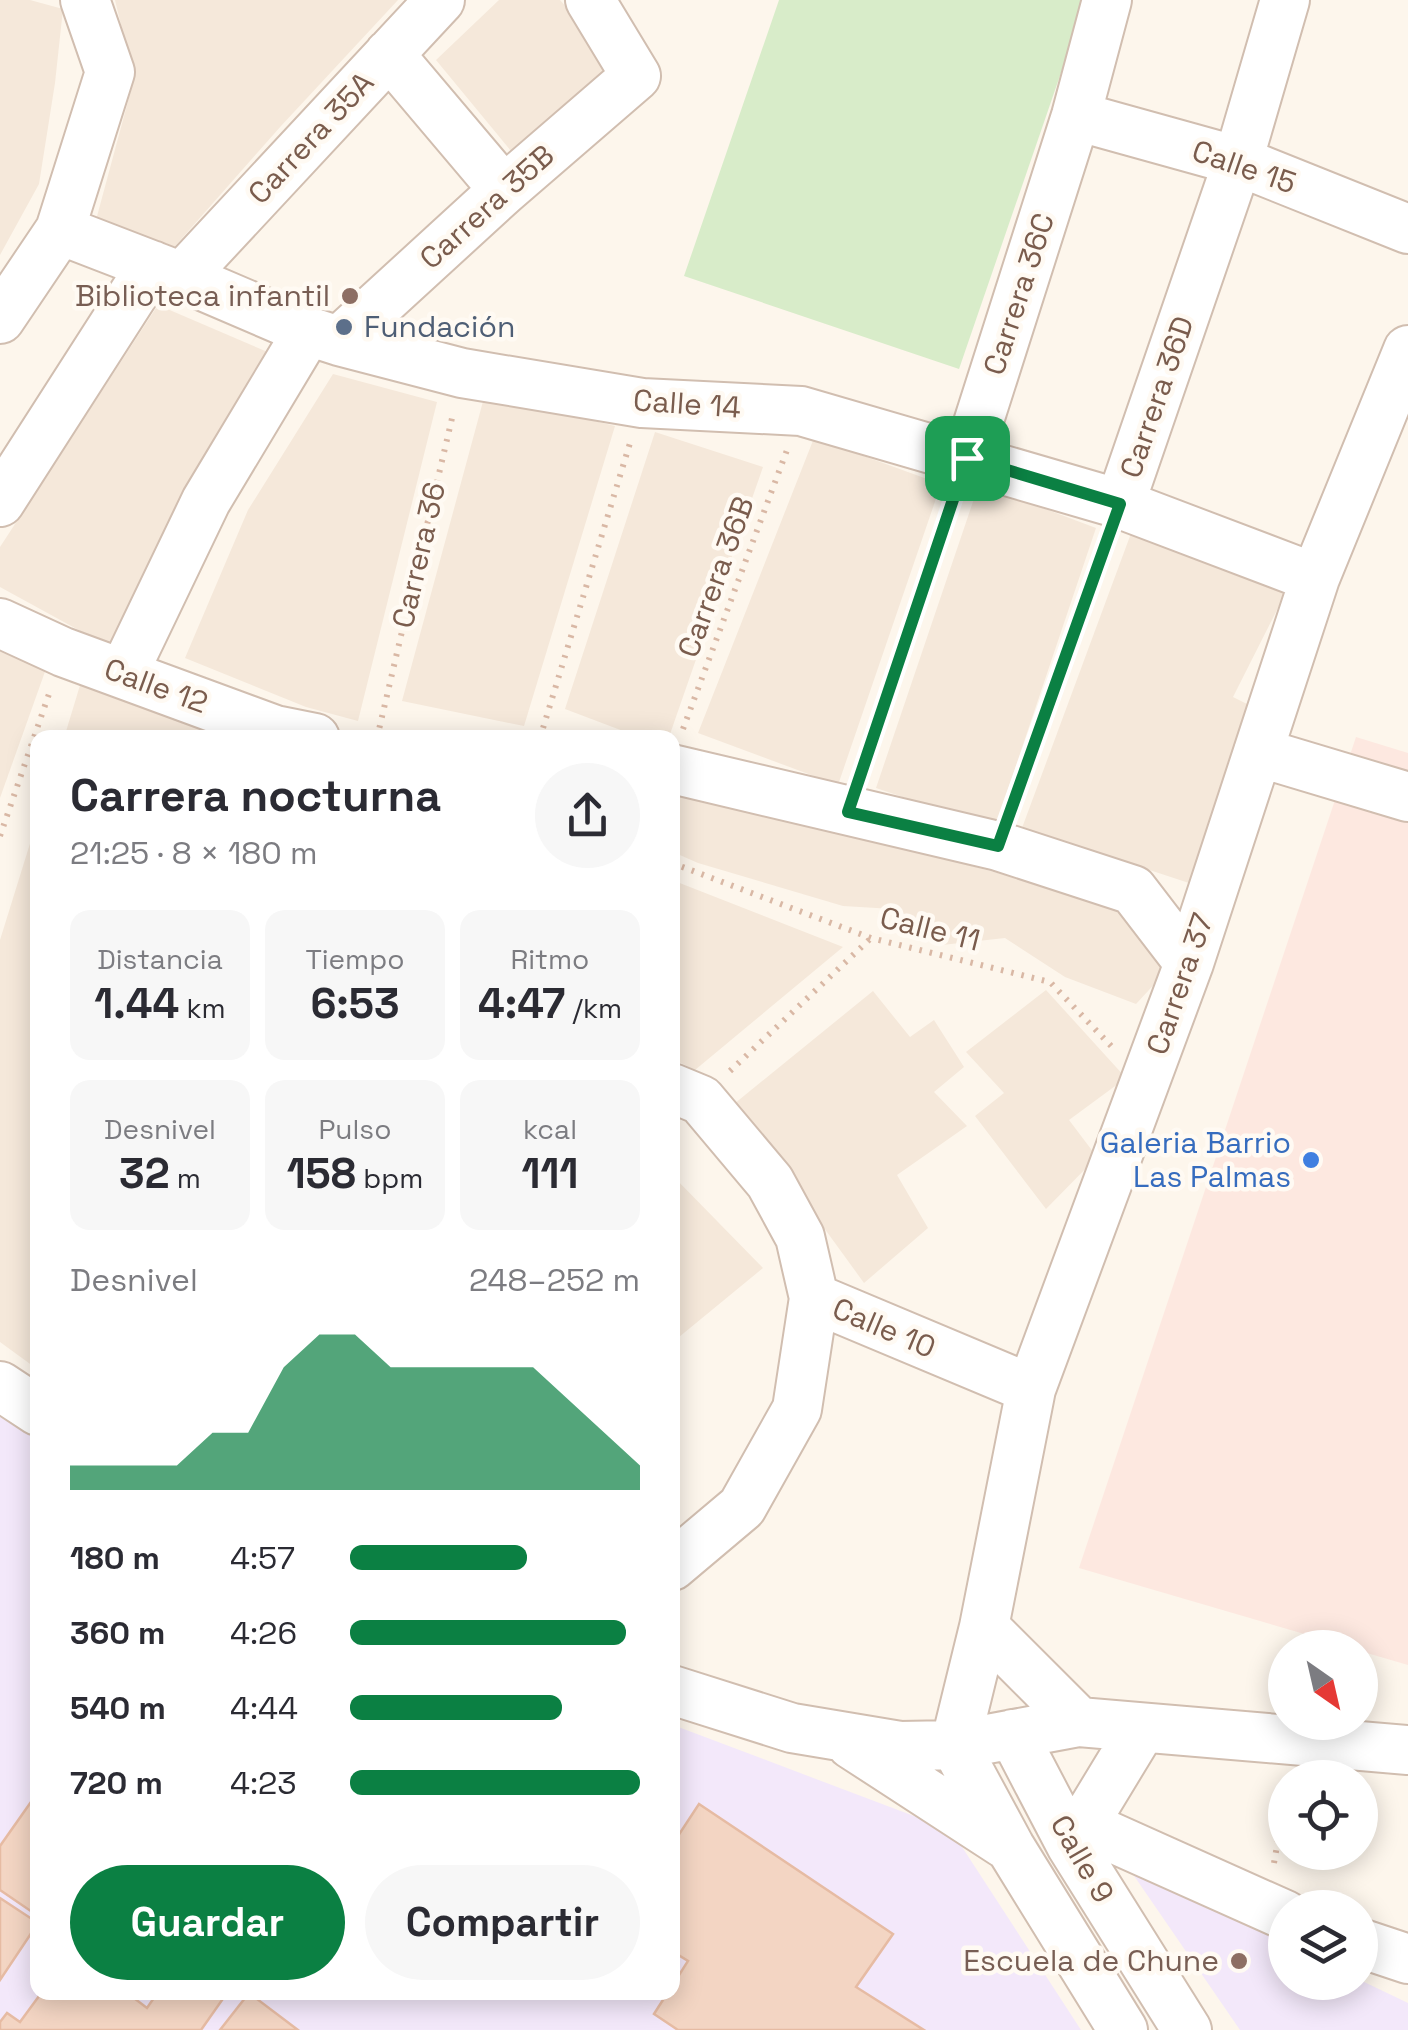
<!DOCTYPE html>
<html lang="es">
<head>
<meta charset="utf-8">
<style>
  :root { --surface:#fff; --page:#f7f7f7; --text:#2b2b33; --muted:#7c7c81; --accent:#0b8043 }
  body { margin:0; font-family:"Space Grotesk",sans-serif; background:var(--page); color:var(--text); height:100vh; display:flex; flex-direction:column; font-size:38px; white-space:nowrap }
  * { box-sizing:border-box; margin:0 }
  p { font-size:32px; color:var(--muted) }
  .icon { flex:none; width:55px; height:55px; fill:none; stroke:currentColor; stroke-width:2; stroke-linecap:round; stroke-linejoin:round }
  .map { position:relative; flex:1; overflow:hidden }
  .details { position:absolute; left:30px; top:730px; width:650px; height:1270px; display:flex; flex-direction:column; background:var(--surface); border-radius:20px; box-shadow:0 5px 25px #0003 }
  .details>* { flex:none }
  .needle { width:65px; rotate:146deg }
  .fabs { position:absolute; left:1268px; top:1630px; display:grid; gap:20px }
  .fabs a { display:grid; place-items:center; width:110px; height:110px; border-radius:50%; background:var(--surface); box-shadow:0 5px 25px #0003; font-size:50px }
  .pin { position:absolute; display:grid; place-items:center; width:85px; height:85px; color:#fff; margin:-42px; border-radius:20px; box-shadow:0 5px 15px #0006 }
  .round { display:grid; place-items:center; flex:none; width:105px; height:105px; border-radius:52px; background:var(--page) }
  .head { display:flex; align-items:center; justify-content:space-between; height:170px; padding:0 40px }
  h1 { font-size:45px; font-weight:700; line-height:75px }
  .figures { display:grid; grid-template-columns:repeat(3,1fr); gap:15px; height:170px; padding:10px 40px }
  .figures div { display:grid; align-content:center; border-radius:20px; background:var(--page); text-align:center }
  .figures b { font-size:42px; font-weight:700 }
  .figures small { font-size:28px; font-weight:400 }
  .figures p { font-size:28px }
  .chart { height:280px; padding:20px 40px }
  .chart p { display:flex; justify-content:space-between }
  .chart svg { width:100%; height:180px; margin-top:10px; fill:var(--accent); opacity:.7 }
  .primary-button { display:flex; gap:20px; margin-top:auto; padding:20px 40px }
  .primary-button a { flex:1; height:115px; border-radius:60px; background:var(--accent); color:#fff; font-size:40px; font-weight:700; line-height:115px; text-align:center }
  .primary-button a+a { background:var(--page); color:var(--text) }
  ul { padding:0 40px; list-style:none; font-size:32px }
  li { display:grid; grid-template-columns:160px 120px 1fr; align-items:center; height:75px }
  li i { height:25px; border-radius:12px; background:var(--accent) }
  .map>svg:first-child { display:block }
  .residential { fill:#f5e8da }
  .commercial { fill:#fde8e0 }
  .education { fill:#f3e8fa }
  .green { fill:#d8ecc9 }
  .building { fill:#f3d5c3; stroke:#e6bba3; stroke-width:2.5 }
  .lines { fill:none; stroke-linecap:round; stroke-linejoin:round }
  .minor-casing { stroke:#d1beb0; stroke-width:52 }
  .path { stroke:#d9b8a5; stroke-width:6; stroke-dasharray:2.5 8; stroke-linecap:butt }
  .minor { stroke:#fff; stroke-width:48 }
  .route-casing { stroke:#fff; stroke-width:20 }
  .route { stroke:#0b8043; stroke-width:12 }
  .education-dot { fill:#8d6e63; stroke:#fffaf3; stroke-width:4 }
  .service-dot { fill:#5c6f8a; stroke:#fffaf3; stroke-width:4 }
  .shop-dot { fill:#3f7fe0; stroke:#fffaf3; stroke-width:4 }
  .labels { text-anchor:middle; stroke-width:9; stroke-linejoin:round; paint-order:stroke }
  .street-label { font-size:30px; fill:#7a5c4d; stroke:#fffaf3 }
  .education-label { font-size:30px; fill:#785e54; stroke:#fffaf3; text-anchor:end }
  .service-label { font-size:30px; fill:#4e5e75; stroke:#fffaf3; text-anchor:start }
  .shop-label { font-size:30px; fill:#366cbe; stroke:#fffaf3; text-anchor:end }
</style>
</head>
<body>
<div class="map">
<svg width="1408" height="2030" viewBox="0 0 1408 2030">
  <rect width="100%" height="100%" fill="#fdf6ec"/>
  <!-- residential -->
  <path class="residential" d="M0,0H30L63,9L55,83L39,184L0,255Z
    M115,0H398L281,126L169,253L96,220L134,79Z
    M499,0H560L622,70L520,162L436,60Z
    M158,305L277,356L115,650L0,587V547Z
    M333,374L437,402L358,721L306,707L185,658L248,510Z
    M485,394L615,426L524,726L402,701Z
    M655,432L763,467L669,737H639L565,709Z
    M814,438L941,484L838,785L698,733Z
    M979,484L1096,528L995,828L876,788Z
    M1133,528L1288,588L1233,697L1255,708L1192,884L1022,828Z
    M0,643L47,666L0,798Z
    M81,682L227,738H64Z
    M672,785L1127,908L1173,964L1136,1004L1065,977L1005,938L942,945L913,930L893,909L843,906L698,863L673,852Z
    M37,821V1369L0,1342V940Z
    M672,880L843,947L695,1070L673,1059Z
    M1046,990L1126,1078L1069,1120L1097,1157L1046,1209L975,1116L1004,1093L966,1052Z
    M873,991L910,1037L934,1020L964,1067L934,1092L967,1126L897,1175L928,1228L864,1283L734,1104Z
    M673,1176L763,1268L673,1342H672Z"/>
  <!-- commercial -->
  <path class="commercial" d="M1356,737L1408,753V1665L1360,1651V1648L1349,1647L1079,1568Z"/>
  <!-- education -->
  <path class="education" d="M0,1417L37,1438L38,1992H672L673,1725L951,1830L1081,2030H0Z
    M1128,1867L1285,1943V1982H1360V1980L1408,2003V2030H1240Z"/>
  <!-- green -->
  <path class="green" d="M779,0H1086L959,369L684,276Z"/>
  <!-- building -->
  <path class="building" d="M38,1792V1916L0,1890V1846Z
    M699,1804L893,1934L856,1987L924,2030H678L654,2014L668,1992H672V1986L688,1961L672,1951V1845Z
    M0,1898L38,1923L0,1980Z
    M42,1992H126L147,2008L158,1992L227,1993L201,2030H0V2022L7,2013L20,2022Z
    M249,1993L298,2030H220Z"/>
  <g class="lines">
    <!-- minor casing -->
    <g class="minor-casing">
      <path id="minor" d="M389,54L504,190
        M1076,116L1238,161L1408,229
        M60,230L182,277L308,331L339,341L462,373L642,403L801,411L1120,504L1315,578
        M182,277L440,0
        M0,319L60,230L110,72L85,0
        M339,341L504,190L636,76L590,0
        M967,458L1076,116L1107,0
        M0,502L152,265
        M1120,504L1238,161L1285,0
        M0,623L63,652L275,730L315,738
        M123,674L206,501L308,331
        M1258,752L1408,797
        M672,769L998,846L1133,890L1189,963
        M672,1088L701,1100L770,1182L800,1237L814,1298L1031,1389
        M0,1386L38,1411
        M672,1566L742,1507L797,1409L814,1298
        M984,1627L1079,1722
        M672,1690L792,1728L900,1746L955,1745L1079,1722L1408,1750
        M1013,1734L1071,1845L1187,2030
        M851,1744L1005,1844
        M955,1745L984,1627L1031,1389L1189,963L1315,578L1408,350
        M955,1745L1010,1847L1123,2030
        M1084,1825L1285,1915
        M1071,1845L1142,1728
        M1360,1943L1408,1959"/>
    </g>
    <!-- path -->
    <path class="path" d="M683,729L787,450
      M377,738L453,414
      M540,738L630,443
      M861,773L954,496
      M1012,807L1107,541
      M0,836L50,691
      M672,863L871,938L1050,982L1114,1049
      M730,1071L870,939
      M1274,1863L1285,1800"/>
    <!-- minor -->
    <use href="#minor" class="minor"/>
  </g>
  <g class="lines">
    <!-- route casing -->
    <g class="route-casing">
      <path id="route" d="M967,458L1120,504L998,846L848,812Z"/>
    </g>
    <!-- route -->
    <use href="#route" class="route"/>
  </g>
  <!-- markers -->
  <g class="education-dot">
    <circle cx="350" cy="296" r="10"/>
    <circle cx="1239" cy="1961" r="10"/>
  </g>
  <circle class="service-dot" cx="344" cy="327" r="10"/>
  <circle class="shop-dot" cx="1311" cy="1160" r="10"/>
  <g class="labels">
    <!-- street labels -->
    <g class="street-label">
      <text transform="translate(311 138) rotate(-47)" y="10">Carrera 35A</text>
      <text transform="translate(1244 167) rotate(19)" y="10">Calle 15</text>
      <text transform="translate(487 207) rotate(-42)" y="10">Carrera 35B</text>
      <text transform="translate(1019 294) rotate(-72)" y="10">Carrera 36C</text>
      <text transform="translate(1157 397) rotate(-71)" y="10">Carrera 36D</text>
      <text transform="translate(687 404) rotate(4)" y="10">Calle 14</text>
      <text transform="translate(419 555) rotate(-77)" y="10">Carrera 36</text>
      <text transform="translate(716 577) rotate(-70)" y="10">Carrera 36B</text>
      <text transform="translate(156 686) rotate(20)" y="10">Calle 12</text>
      <text transform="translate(930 929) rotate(14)" y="10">Calle 11</text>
      <text transform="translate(1180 984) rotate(-71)" y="10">Carrera 37</text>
      <text transform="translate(884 1328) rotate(23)" y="10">Calle 10</text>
      <text transform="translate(1082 1859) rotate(60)" y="10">Calle 9</text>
    </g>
    <!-- education labels -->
    <g class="education-label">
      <text x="330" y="306">Biblioteca infantil</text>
      <text x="1219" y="1971">Escuela de Chune</text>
    </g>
    <!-- service labels -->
    <g class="service-label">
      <text x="364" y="337">Fundación</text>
    </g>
    <!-- shop labels -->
    <g class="shop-label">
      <text x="1291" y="1153">Galeria Barrio<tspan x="1291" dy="34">Las Palmas</tspan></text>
    </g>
  </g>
</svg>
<div class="fabs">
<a><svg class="needle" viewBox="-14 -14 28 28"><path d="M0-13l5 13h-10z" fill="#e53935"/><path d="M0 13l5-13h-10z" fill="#7c7c81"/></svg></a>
<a><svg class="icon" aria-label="locate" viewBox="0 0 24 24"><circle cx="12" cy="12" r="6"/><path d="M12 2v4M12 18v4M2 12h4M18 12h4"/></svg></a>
<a><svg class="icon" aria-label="layers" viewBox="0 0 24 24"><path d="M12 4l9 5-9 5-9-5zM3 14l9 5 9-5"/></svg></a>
</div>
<div class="pin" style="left:967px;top:458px;background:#1e9e55"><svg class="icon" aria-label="arrive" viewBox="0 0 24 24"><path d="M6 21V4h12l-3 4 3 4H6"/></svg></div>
<section class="details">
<div class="head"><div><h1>Carrera nocturna</h1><p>21:25 · 8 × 180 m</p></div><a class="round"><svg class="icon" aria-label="share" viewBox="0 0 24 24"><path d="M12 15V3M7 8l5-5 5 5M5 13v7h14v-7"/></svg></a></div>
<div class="figures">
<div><p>Distancia</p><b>1.44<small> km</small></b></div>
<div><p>Tiempo</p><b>6:53</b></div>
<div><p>Ritmo</p><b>4:47<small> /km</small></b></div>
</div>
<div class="figures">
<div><p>Desnivel</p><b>32<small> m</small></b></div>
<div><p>Pulso</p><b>158<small> bpm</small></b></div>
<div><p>kcal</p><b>111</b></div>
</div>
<div class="chart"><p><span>Desnivel</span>248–252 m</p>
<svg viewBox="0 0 160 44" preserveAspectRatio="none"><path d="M0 44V38L10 38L20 38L30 38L40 30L50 30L60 14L70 6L80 6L90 14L100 14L110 14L120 14L130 14L140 22L150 30L160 38V44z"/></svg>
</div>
<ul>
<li><b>180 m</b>4:57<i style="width:61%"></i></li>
<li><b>360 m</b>4:26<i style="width:95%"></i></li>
<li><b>540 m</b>4:44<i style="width:73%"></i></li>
<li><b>720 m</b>4:23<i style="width:100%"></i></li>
</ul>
<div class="primary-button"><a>Guardar</a><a>Compartir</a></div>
</section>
</div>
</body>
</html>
